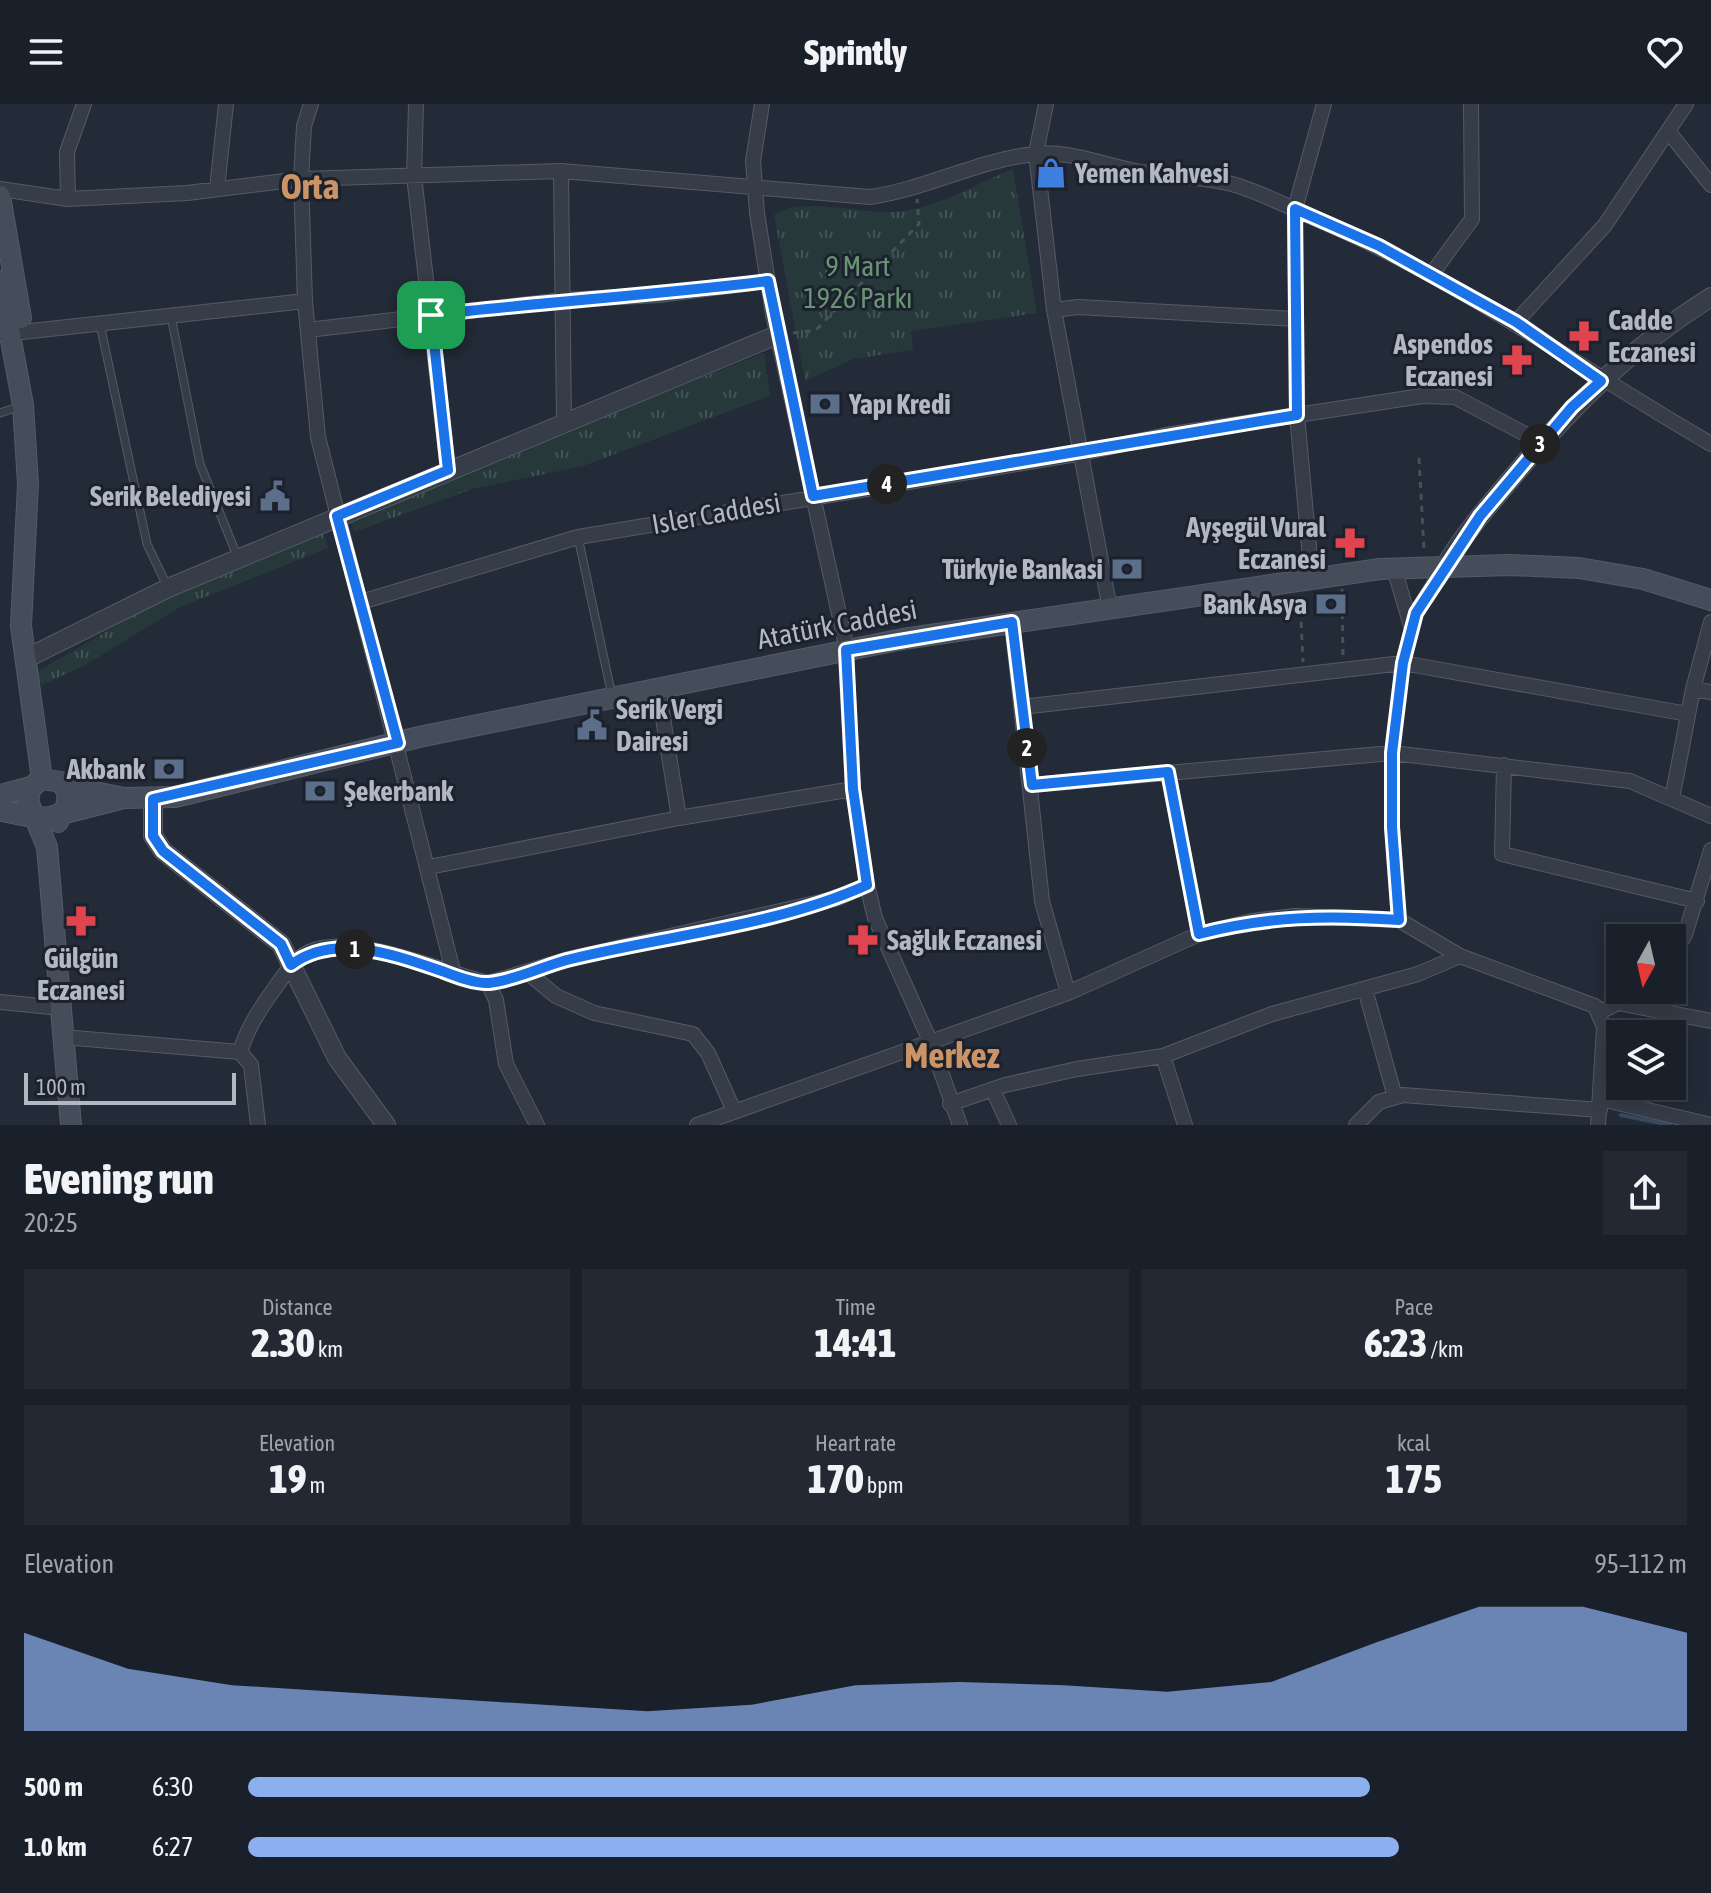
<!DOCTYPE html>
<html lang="en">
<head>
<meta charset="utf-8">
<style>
  :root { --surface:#1a202a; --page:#232832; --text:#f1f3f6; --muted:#9fa3a8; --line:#383e47; --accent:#8cafef }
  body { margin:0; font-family:"Asap Condensed",sans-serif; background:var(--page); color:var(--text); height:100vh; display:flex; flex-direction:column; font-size:30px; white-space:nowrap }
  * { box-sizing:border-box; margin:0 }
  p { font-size:26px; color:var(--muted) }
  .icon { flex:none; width:44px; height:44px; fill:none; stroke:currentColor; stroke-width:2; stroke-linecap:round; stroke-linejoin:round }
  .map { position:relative; height:1021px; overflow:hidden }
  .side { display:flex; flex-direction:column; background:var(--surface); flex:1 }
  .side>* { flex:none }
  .needle { width:52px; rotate:188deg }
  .tools { position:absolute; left:1606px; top:820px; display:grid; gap:16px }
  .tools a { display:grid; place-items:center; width:80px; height:80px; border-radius:0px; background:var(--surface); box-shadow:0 4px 20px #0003,0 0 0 2px var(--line); font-size:40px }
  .scale { position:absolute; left:24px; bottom:20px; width:212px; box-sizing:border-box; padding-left:8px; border:4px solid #b1b8c4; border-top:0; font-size:22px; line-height:28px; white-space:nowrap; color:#b1b8c4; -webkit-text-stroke:6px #1c222d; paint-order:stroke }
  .pin { position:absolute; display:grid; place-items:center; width:68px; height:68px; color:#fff; margin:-34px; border-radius:16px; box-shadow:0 4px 12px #0006 }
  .km { position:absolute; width:40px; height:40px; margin:-20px; border-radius:50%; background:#222; color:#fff; font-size:22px; line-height:40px; text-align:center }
  .round { display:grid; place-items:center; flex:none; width:84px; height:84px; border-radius:0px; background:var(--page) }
  .head { display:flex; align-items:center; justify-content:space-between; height:136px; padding:0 24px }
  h1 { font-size:44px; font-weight:800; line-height:60px }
  .metrics { display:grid; grid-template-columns:repeat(3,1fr); gap:12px; height:136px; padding:8px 24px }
  .metrics div { display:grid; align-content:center; border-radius:0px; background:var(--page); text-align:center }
  .metrics b { font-size:40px; font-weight:800 }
  .metrics small { font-size:22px; font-weight:400 }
  .metrics p { font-size:22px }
  .chart { height:224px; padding:16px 24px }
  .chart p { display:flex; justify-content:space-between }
  .chart svg { width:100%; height:144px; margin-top:8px; fill:var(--accent); opacity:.7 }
  ul { padding:0 24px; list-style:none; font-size:26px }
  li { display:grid; grid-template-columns:128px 96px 1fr; align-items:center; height:60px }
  li i { height:20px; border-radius:10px; background:var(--accent) }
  header { display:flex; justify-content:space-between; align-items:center; height:104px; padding:0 24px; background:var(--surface); font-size:36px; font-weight:800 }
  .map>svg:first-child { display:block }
  .park { fill:url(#park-tufts) }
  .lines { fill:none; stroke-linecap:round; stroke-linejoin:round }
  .stream { stroke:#394960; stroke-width:4 }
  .service-casing { stroke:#545b66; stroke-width:9 }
  .minor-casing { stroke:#545b66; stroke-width:16 }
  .tertiary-casing { stroke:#545b66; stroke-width:20 }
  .secondary-casing { stroke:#545b66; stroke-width:22 }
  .path { stroke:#435356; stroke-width:3; stroke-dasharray:6 6; stroke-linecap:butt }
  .service { stroke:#363d48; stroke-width:7 }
  .minor { stroke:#363d48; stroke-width:14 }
  .tertiary { stroke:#363d48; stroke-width:18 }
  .secondary { stroke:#454d5b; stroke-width:20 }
  .route-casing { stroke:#fff; stroke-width:16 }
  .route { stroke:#1a73e8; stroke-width:10 }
  .labels { text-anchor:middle; stroke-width:6; stroke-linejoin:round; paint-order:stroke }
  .poi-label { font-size:28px; font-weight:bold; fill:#b1b8c4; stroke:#1c222d; text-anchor:start }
  .park-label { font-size:28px; fill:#6a9375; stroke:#1c222d }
  .street-label { font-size:28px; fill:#b1b8c4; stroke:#1c222d }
  .district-label { font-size:36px; font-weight:bold; fill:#cb9466; stroke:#1c222d }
</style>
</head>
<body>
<header><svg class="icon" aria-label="menu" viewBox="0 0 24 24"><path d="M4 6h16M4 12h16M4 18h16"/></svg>Sprintly<svg class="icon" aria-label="heart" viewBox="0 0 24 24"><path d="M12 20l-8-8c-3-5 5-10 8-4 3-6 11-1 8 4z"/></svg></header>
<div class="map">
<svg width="1711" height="1021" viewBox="0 0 1711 1021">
  <defs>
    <pattern id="park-tufts" width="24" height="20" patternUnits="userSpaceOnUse" patternTransform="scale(2)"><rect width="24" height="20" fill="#26383a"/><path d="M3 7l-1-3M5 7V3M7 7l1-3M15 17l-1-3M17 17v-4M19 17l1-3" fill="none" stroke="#435355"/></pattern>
  </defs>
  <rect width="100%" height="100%" fill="#232b38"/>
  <!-- park -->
  <path class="park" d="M1013,65L1037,209L911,227L913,246L853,255L805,277L774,111C796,92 860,109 890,108C930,108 976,80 1013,65Z
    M764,249L770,292L583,362L472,385L354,428L349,413Z
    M323,428L328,444L180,503L87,560L42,581L35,569L169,491Z"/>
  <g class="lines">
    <!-- stream -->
    <path class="stream" d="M1621,1011L1670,1021"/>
    <!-- service casing -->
    <g class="service-casing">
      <path id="service" d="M171,212L200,360L238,454
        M100,220L147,440L168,484
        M0,309L21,302
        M578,433L612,592"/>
    </g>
    <!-- minor casing -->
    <g class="minor-casing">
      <path id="minor" d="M311,0L304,22L301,75L305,197L318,333L454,871
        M416,0L414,72L448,366
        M762,0L753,57L757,109L773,210L845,537L853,685L867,781L875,814L930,937L960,1021
        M1046,0L1036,49L1054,206L1110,505
        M1668,27L1711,81
        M561,67L564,319
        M0,85L68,95L187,89L301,75L561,67L870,93C926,85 978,56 1035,50C1068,46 1103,61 1136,67C1167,73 1202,72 1232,80C1261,88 1288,103 1316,115C1457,174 1579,264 1711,340
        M217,85L226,0
        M68,95L67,48L84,0
        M1431,171L1472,115L1471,0
        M1054,206L1078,203L1296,215
        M1516,218L1605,121L1686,0
        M308,226L563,196L659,191L768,177
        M4,230L305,197
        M1394,464L1411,522
        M1312,476L1297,311L1295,105L1324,0
        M361,498L578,433L1083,349L1166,331L1422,292L1455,293L1542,339
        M1012,518L1042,797L1068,889
        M658,583L679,714
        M1693,585L1711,588
        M1022,603L1403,559L1688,610
        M1504,661L1502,750L1697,797
        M1168,668L1199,830
        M1032,681L1392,649L1630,677L1711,712
        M1672,695L1693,585L1711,518
        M429,763L679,714L853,685
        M1399,816L1392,723V649L1403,559L1416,509L1445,462
        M1672,851L1685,831L1711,746
        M527,868L556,892L594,909L693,930L708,949L734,1007
        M488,879L569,855L838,794L867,781
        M1365,885L1395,993
        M0,898L61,904
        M1618,899L1711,917
        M1598,909L1618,899L1627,886
        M63,933L240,948C247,924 260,904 275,884C284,871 294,855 309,848C353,828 442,868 488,879L496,896L506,960L537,1021
        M240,948L251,961L258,1021
        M1163,952L1185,1021
        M993,986L1009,1021
        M1601,995L1711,1021
        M950,1000L1005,981L1077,965L1163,952L1272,910L1418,870L1460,852
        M697,1021L1068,889L1199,830L1252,817L1295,812L1399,816L1460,852L1595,902L1604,923L1598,1021
        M1356,1021L1379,998L1403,991L1600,1006"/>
    </g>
    <!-- tertiary casing -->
    <g class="tertiary-casing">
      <path id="tertiary" d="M1445,462C1465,428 1491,399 1516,369C1575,299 1633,242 1711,193
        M25,555L168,484L777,231
        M153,695V732L163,747L281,840L337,954L386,1021"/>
    </g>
    <!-- secondary casing -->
    <g class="secondary-casing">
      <path id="secondary" d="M0,92L21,214
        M0,177L23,301L28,380L21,522L42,675
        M65,682L124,694L175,693L419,633L903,535L1380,465L1510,461L1579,464L1643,475L1711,496
        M0,691L31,683
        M0,707C21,709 52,722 66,704L68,689L61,678L42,675L31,683L28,697L47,743L71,1021
        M58,718L61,710L120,695"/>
    </g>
    <!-- path -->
    <path class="path" d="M793,229L816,226L919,120L917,95
      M1419,354L1424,446
      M1342,485L1343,554
      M1300,494L1303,558"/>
    <!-- service -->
    <use href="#service" class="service"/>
    <!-- minor -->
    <use href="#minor" class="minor"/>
    <!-- tertiary -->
    <use href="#tertiary" class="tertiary"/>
    <!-- secondary -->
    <use href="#secondary" class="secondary"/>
  </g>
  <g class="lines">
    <!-- route casing -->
    <g class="route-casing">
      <path id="route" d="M1295,105L1379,142L1516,218L1601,277L1572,303L1480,412L1416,509L1403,559L1392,649V723L1399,816C1327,811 1269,812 1199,830L1168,668L1032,681L1012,518L846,546L853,685L867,781C776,822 669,831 571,855C545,861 517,876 489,879C475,880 455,872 442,867C395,851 334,828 291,861L281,840L163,747L153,732V695L398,639L337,412L448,366L431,211C543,198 656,191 768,177L813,392L1297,311Z"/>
    </g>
    <!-- route -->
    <use href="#route" class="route"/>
  </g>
  <!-- icons -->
  <defs>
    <g id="shop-bare" transform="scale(2.4)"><path d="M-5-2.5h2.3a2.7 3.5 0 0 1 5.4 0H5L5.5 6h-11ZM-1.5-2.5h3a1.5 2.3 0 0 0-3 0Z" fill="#3f7fe0" stroke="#1c222d" stroke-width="2.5" paint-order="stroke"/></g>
    <g id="pharmacy-bare" transform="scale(2.4)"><path d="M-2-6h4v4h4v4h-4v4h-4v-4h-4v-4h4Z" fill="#e0444e" stroke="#1c222d" stroke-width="2.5" paint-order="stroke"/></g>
    <g id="bank-bare" transform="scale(2.4)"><path d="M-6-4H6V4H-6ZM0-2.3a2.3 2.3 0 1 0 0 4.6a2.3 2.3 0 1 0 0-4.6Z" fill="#5c6f8a" stroke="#1c222d" stroke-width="2.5" paint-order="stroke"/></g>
    <g id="civic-bare" transform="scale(2.4)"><path d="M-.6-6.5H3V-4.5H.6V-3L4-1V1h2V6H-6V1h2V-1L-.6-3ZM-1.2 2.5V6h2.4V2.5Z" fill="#5c6f8a" stroke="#1c222d" stroke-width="2.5" paint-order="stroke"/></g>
  </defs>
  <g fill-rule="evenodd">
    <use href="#shop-bare" x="1051" y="69"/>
    <use href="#pharmacy-bare" x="1584" y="232"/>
    <use href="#pharmacy-bare" x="1517" y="256"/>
    <use href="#bank-bare" x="825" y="300"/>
    <use href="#civic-bare" x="275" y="392"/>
    <use href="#pharmacy-bare" x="1350" y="439"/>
    <use href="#bank-bare" x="1127" y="465"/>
    <use href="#bank-bare" x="1331" y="500"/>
    <use href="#civic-bare" x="592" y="621"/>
    <use href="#bank-bare" x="169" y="665"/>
    <use href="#bank-bare" x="320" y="687"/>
    <use href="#pharmacy-bare" x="81" y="817"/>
    <use href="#pharmacy-bare" x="863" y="836"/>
  </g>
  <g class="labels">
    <!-- poi labels -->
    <g class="poi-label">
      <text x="1075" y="79">Yemen Kahvesi</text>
      <text x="1608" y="226">Cadde<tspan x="1608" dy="32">Eczanesi</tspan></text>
      <text x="1493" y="250" text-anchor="end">Aspendos<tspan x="1493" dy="32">Eczanesi</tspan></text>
      <text x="849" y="310">Yapı Kredi</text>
      <text x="251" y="402" text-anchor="end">Serik Belediyesi</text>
      <text x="1326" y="433" text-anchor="end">Ayşegül Vural<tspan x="1326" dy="32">Eczanesi</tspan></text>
      <text x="1103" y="475" text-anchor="end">Türkyie Bankasi</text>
      <text x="1307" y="510" text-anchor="end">Bank Asya</text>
      <text x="616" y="615">Serik Vergi<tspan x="616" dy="32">Dairesi</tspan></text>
      <text x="145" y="675" text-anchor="end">Akbank</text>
      <text x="344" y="697">Şekerbank</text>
      <text x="887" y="846">Sağlık Eczanesi</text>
      <text x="81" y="864" text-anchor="middle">Gülgün<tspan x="81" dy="32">Eczanesi</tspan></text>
    </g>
    <!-- park labels -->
    <g class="park-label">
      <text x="858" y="172">9 Mart<tspan x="858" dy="32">1926 Parkı</tspan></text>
    </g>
    <!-- street labels -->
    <g class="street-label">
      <text transform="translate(716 409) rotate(-10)" y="10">Isler Caddesi</text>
      <text transform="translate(837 520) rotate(-11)" y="10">Atatürk Caddesi</text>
    </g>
    <!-- district labels -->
    <g class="district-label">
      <text x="310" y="95">Orta</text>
      <text x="952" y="964">Merkez</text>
    </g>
  </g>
</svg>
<div class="tools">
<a><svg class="needle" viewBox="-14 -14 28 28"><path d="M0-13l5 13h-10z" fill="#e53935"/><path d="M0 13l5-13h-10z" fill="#9fa3a8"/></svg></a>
<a><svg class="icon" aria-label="layers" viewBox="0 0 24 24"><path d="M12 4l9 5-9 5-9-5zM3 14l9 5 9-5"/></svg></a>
</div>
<div class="scale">100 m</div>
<div class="pin" style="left:431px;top:211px;background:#1e9e55"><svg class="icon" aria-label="arrive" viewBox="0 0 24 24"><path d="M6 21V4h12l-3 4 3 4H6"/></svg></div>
<b class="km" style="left:355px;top:845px">1</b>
<b class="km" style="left:1027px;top:644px">2</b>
<b class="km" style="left:1540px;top:340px">3</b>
<b class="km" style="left:887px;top:380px">4</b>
</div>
<section class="side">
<div class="head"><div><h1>Evening run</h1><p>20:25</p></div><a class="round"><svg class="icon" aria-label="share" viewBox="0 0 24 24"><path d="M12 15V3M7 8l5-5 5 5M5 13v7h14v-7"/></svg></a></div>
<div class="metrics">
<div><p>Distance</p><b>2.30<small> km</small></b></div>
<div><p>Time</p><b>14:41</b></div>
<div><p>Pace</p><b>6:23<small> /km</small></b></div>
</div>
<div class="metrics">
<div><p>Elevation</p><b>19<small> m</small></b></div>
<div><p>Heart rate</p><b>170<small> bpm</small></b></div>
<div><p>kcal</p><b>175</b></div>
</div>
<div class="chart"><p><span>Elevation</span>95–112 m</p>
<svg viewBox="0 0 160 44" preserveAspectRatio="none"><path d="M0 44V14L10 25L20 30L30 32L40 34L50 36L60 38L70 36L80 30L90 29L100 30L110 32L120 29L130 17L140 6L150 6L160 14V44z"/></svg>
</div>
<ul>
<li><b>500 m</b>6:30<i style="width:78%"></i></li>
<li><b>1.0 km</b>6:27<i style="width:80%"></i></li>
</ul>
</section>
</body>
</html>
